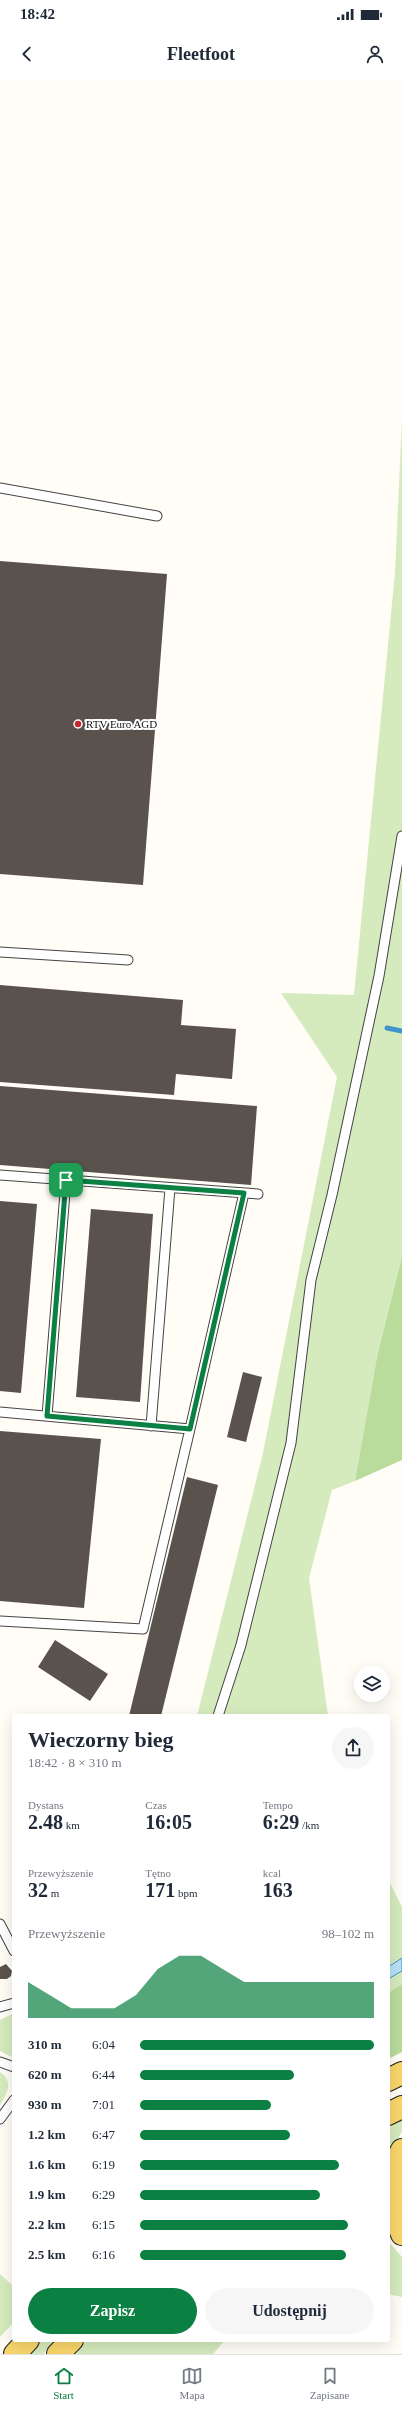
<!DOCTYPE html>
<html lang="pl">
<head>
<meta charset="utf-8">
<style>
  :root { --surface:#fff; --page:#f6f6f7; --text:#1f2937; --muted:#747a83; --line:#e0e1e3; --accent:#0b8043 }
  body { margin:0; font-family:"Times New Roman",serif; background:var(--page); color:var(--text); height:100vh; display:flex; flex-direction:column; font-size:15px; white-space:nowrap }
  * { box-sizing:border-box; margin:0 }
  p { font-size:13px; color:var(--muted) }
  .icon { flex:none; width:22px; height:22px; fill:none; stroke:currentColor; stroke-width:2; stroke-linecap:round; stroke-linejoin:round }
  .map { position:relative; flex:1; overflow:hidden }
  .drawer { position:absolute; left:12px; top:1634px; width:378px; height:628px; display:flex; flex-direction:column; background:var(--surface); border-radius:4px; box-shadow:0 4px 16px #0002 }
  .drawer>* { flex:none }
  .controls { position:absolute; left:354px; top:1586px; display:grid; gap:8px }
  .controls a { display:grid; place-items:center; width:36px; height:36px; border-radius:50%; background:var(--surface); box-shadow:0 4px 16px #0002; font-size:20px }
  .pin { position:absolute; display:grid; place-items:center; width:34px; height:34px; color:#fff; margin:-17px; border-radius:8px; box-shadow:0 2px 6px #0006 }
  .round { display:grid; place-items:center; flex:none; width:42px; height:42px; border-radius:21px; background:var(--page) }
  .headline { display:flex; align-items:center; justify-content:space-between; height:68px; padding:0 16px }
  h1 { font-size:22px; font-weight:700; line-height:30px }
  .stats { display:grid; grid-template-columns:repeat(3,1fr); gap:6px; height:68px; padding:4px 16px }
  .stats div { display:grid; align-content:center }
  .stats b { font-size:20px; font-weight:700 }
  .stats small { font-size:11px; font-weight:400 }
  .stats p { font-size:11px }
  .chart { height:112px; padding:8px 16px }
  .chart p { display:flex; justify-content:space-between }
  .chart svg { width:100%; height:72px; margin-top:4px; fill:var(--accent); opacity:.7 }
  .button { display:flex; gap:8px; margin-top:auto; padding:8px 16px }
  .button a { flex:1; height:46px; border-radius:24px; background:var(--accent); color:#fff; font-size:16px; font-weight:700; line-height:46px; text-align:center }
  .button a+a { background:var(--page); color:var(--text) }
  ul { padding:0 16px; list-style:none; font-size:13px }
  li { display:grid; grid-template-columns:64px 48px 1fr; align-items:center; height:30px }
  li i { height:10px; border-radius:5px; background:var(--accent) }
  .status { display:flex; justify-content:space-between; align-items:center; height:28px; padding:0 20px; background:var(--surface); direction:ltr }
  .status svg { height:11px; fill:currentColor }
  header { display:flex; justify-content:space-between; align-items:center; height:52px; padding:0 16px; background:var(--surface); font-size:18px; font-weight:700 }
  .menu { display:flex; justify-content:space-around; align-items:center; height:56px; border-top:1px solid var(--line); background:var(--surface); font-size:11px; color:var(--muted) }
  .menu a { display:grid; justify-items:center; gap:2px }
  .menu .on { color:var(--accent) }
  .map>svg:first-child { display:block }
  .green { fill:#d5ebbd }
  .forest { fill:#b9dc9c }
  .water { fill:#b9e0f7; stroke:#3f96cf }
  .lines { fill:none; stroke-linecap:round; stroke-linejoin:round }
  .stream { stroke:#3f96cf; stroke-width:5 }
  .building { fill:#5a524d }
  .lane-casing { stroke:#444; stroke-width:11 }
  .primary-casing { stroke:#222; stroke-width:24 }
  .lane { stroke:#fff; stroke-width:9 }
  .primary { stroke:#f9d66b; stroke-width:22 }
  .route-casing { stroke:#fff; stroke-width:8 }
  .route { stroke:#0b8043; stroke-width:5 }
  .poi-dot { fill:#c4262e; stroke:#fff; stroke-width:1.5 }
  .labels { text-anchor:middle; stroke-width:4; stroke-linejoin:round; paint-order:stroke }
  .poi-label { font-size:11px; fill:#111; stroke:#fff; text-anchor:start }
</style>
</head>
<body>
<div class="status"><b>18:42</b><svg viewBox="0 0 49 12"><path d="M0 12V9h3v3zM5 12V6h3v6zM10 12V3h3v9zM15 12V0h3v12zM26 1h20v11H26zM47 4h2v5h-2z"/></svg></div>
<header><svg class="icon" aria-label="back" viewBox="0 0 24 24"><path d="M15 5l-7 7 7 7"/></svg>Fleetfoot<svg class="icon" aria-label="person" viewBox="0 0 24 24"><circle cx="12" cy="8" r="4"/><path d="M4 21q1-7 8-7t8 7"/></svg></header>
<div class="map">
<svg width="402" height="2274" viewBox="0 0 402 2274">
  <rect width="100%" height="100%" fill="#fffdf5"/>
  <!-- green -->
  <path class="green" d="M402,340V1176L377,1277L355,1401L332,1410L309,1498L328,1636H197L263,1373L337,997L281,913L354,915L395,493Z
    M388,1799L402,1827V1904L388,1913Z
    M14,1933V1978L0,1971V1940Z
    M0,1992C14,2001 7,2014 0,2025Z
    M402,2039V2051L388,2079V2047Z
    M388,2161L402,2177V2217L388,2214Z
    M0,2194L14,2207V2242L0,2257Z
    M43,2260H56L43,2274H30Z
    M87,2260H225L213,2274H73Z"/>
  <!-- forest -->
  <path class="forest" d="M402,1176V1380L355,1401L377,1277Z
    M402,1904V1972L388,1979V1913Z"/>
  <!-- water -->
  <path class="water" d="M402,1878V1891L388,1899V1887Z"/>
  <g class="lines">
    <!-- stream -->
    <path class="stream" d="M387,948L402,951"/>
  </g>
  <!-- building -->
  <path class="building" d="M0,481L167,494L143,805L0,794Z
    M0,905L183,920L181,945L236,949L232,999L176,994L174,1015L0,1002Z
    M0,1006L257,1026L251,1105L0,1085Z
    M0,1121L37,1124L21,1313L0,1311Z
    M91,1129L153,1134L140,1322L76,1317Z
    M243,1292L262,1297L246,1362L227,1357Z
    M0,1351L101,1359L84,1528L0,1521Z
    M187,1397L218,1405L161,1636H129Z
    M55,1560L108,1594L90,1621L38,1587Z
    M6,1884L12,1891L11,1896L7,1899H0V1887Z"/>
  <g class="lines">
    <!-- lane casing -->
    <g class="lane-casing">
      <path id="lane" d="M0,408L157,436
        M0,872L128,880
        M0,1095L258,1114
        M0,1332L190,1349L143,1549L0,1541
        M47,1336L66,1100
        M151,1346L170,1108
        M190,1349L244,1113
        M218,1636L241,1565L291,1363L311,1200L332,1115L379,896L402,756
        M0,1844L14,1871
        M0,1927L14,1923
        M0,1982L14,1987
        M0,2039L14,2020"/>
    </g>
    <!-- primary casing -->
    <g class="primary-casing">
      <path id="primary" d="M388,2000L402,1993
        M388,2034L402,2027
        M402,2070C386,2095 390,2129 402,2154
        M15,2274L28,2260
        M58,2274L72,2260"/>
    </g>
    <!-- lane -->
    <use href="#lane" class="lane"/>
    <!-- primary -->
    <use href="#primary" class="primary"/>
  </g>
  <g class="lines">
    <!-- route casing -->
    <g class="route-casing">
      <path id="route" d="M66,1100L244,1113L190,1349L47,1336Z"/>
    </g>
    <!-- route -->
    <use href="#route" class="route"/>
  </g>
  <!-- markers -->
  <circle class="poi-dot" cx="78" cy="644" r="4"/>
  <g class="labels">
    <!-- poi labels -->
    <g class="poi-label">
      <text x="86" y="648">RTV Euro AGD</text>
    </g>
  </g>
</svg>
<div class="controls">
<a><svg class="icon" aria-label="layers" viewBox="0 0 24 24"><path d="M12 4l9 5-9 5-9-5zM3 14l9 5 9-5"/></svg></a>
</div>
<div class="pin" style="left:66px;top:1100px;background:#1e9e55"><svg class="icon" aria-label="arrive" viewBox="0 0 24 24"><path d="M6 21V4h12l-3 4 3 4H6"/></svg></div>
<section class="drawer">
<div class="headline"><div><h1>Wieczorny bieg</h1><p>18:42 · 8 × 310 m</p></div><a class="round"><svg class="icon" aria-label="share" viewBox="0 0 24 24"><path d="M12 15V3M7 8l5-5 5 5M5 13v7h14v-7"/></svg></a></div>
<div class="stats">
<div><p>Dystans</p><b>2.48<small> km</small></b></div>
<div><p>Czas</p><b>16:05</b></div>
<div><p>Tempo</p><b>6:29<small> /km</small></b></div>
</div>
<div class="stats">
<div><p>Przewyższenie</p><b>32<small> m</small></b></div>
<div><p>Tętno</p><b>171<small> bpm</small></b></div>
<div><p>kcal</p><b>163</b></div>
</div>
<div class="chart"><p><span>Przewyższenie</span>98–102 m</p>
<svg viewBox="0 0 160 44" preserveAspectRatio="none"><path d="M0 44V22L10 30L20 38L30 38L40 38L50 30L60 14L70 6L80 6L90 14L100 22L110 22L120 22L130 22L140 22L150 22L160 22V44z"/></svg>
</div>
<ul>
<li><b>310 m</b>6:04<i style="width:100%"></i></li>
<li><b>620 m</b>6:44<i style="width:66%"></i></li>
<li><b>930 m</b>7:01<i style="width:56%"></i></li>
<li><b>1.2 km</b>6:47<i style="width:64%"></i></li>
<li><b>1.6 km</b>6:19<i style="width:85%"></i></li>
<li><b>1.9 km</b>6:29<i style="width:77%"></i></li>
<li><b>2.2 km</b>6:15<i style="width:89%"></i></li>
<li><b>2.5 km</b>6:16<i style="width:88%"></i></li>
</ul>
<div class="button"><a>Zapisz</a><a>Udostępnij</a></div>
</section>
</div>
<nav class="menu">
<a class="on"><svg class="icon" aria-label="home" viewBox="0 0 24 24"><path d="M3 11l9-7 9 7M6 9v11h12V9"/></svg>Start</a>
<a><svg class="icon" aria-label="map" viewBox="0 0 24 24"><path d="M3 6l6-2 6 2 6-2v14l-6 2-6-2-6 2zM9 4v14M15 6v14"/></svg>Mapa</a>
<a><svg class="icon" aria-label="saved" viewBox="0 0 24 24"><path d="M7 4h10v16l-5-4-5 4z"/></svg>Zapisane</a>
</nav>
</body>
</html>
